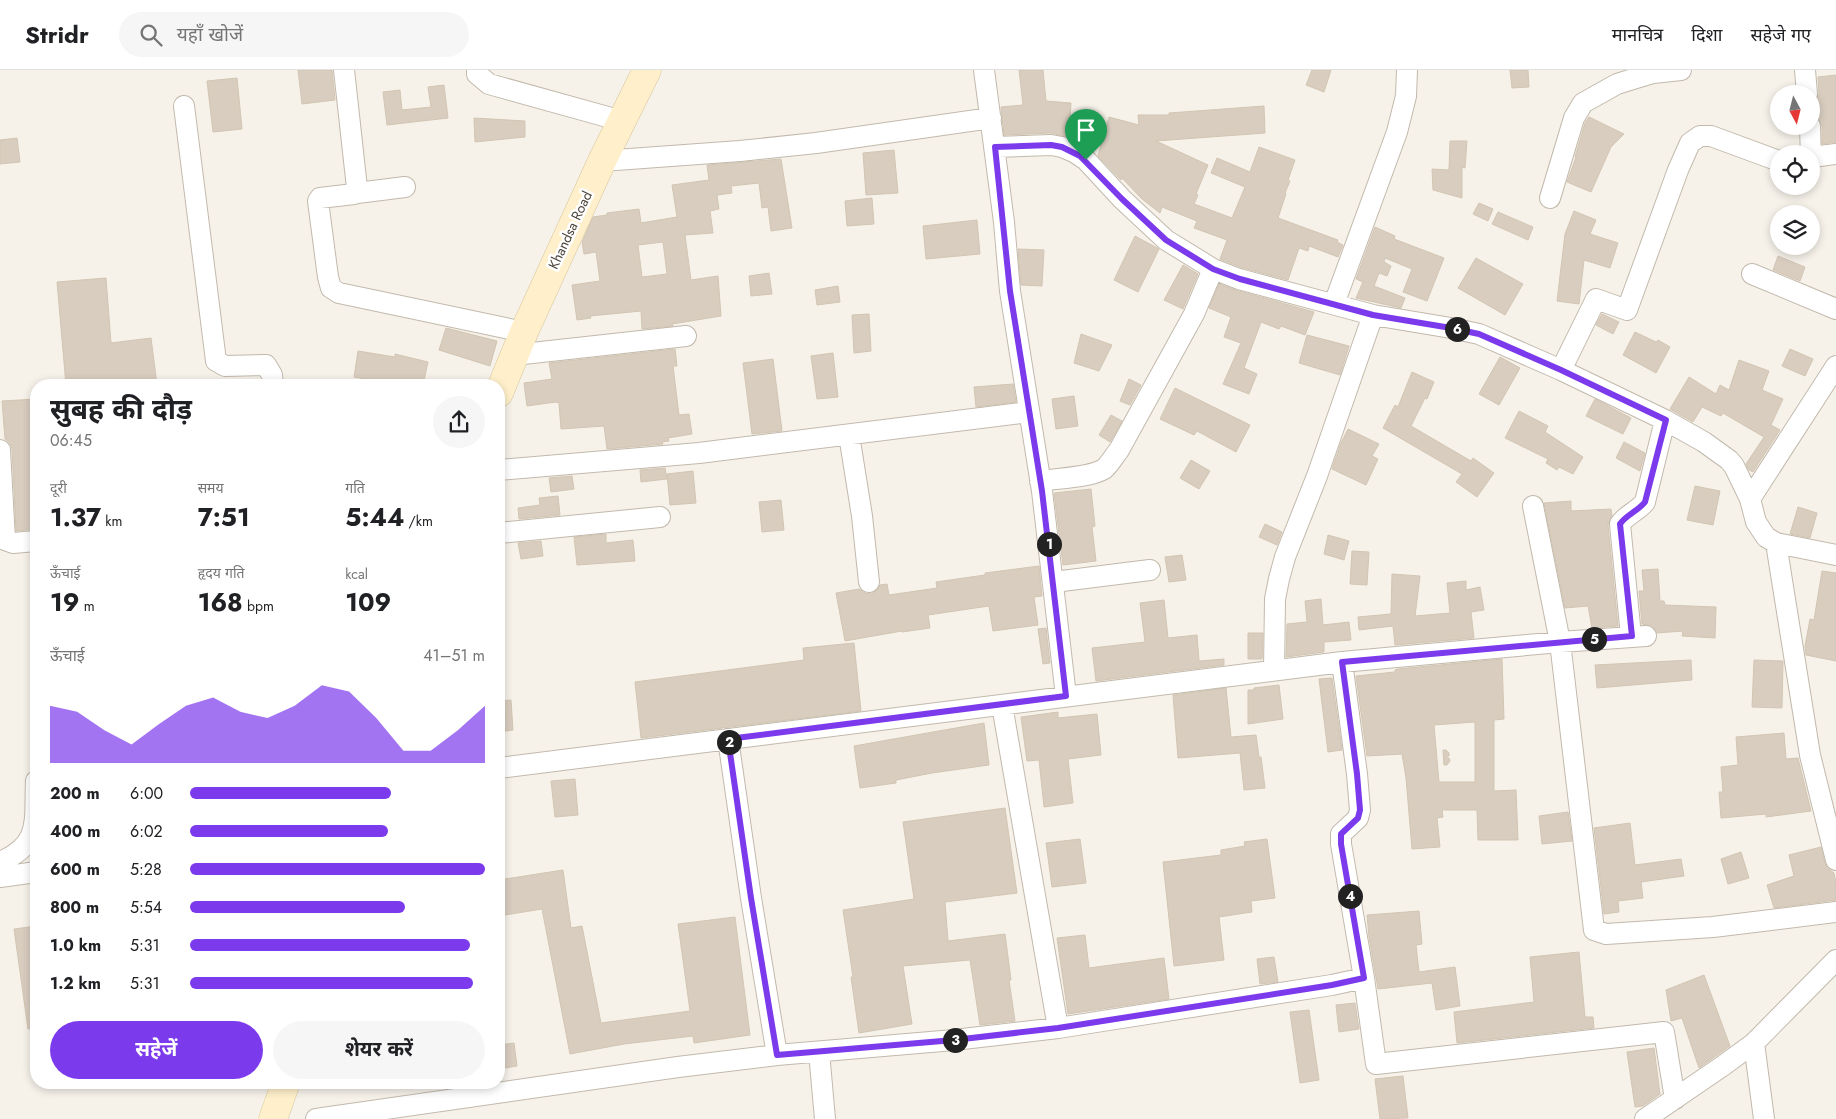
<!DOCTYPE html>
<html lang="hi">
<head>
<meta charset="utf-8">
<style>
  :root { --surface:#fff; --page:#f6f6f6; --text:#202124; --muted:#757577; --line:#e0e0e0; --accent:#7c3aed }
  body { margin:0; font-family:Jost,"Noto Sans Devanagari",sans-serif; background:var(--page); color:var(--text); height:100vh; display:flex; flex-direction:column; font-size:19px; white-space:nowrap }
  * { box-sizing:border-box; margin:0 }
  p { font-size:16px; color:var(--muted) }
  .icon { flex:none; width:28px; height:28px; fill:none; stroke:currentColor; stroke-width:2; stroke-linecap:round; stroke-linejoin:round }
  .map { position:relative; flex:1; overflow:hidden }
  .side { position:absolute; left:30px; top:309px; width:475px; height:710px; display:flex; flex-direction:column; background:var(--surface); border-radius:20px; box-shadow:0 2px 8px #0003 }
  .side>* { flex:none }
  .needle { width:32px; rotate:173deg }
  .controls { position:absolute; left:1770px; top:15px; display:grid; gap:10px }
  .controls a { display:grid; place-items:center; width:50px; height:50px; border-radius:50%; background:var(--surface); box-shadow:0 2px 8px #0003; font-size:25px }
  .pin { position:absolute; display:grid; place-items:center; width:42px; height:42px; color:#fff; margin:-51px -21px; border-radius:50% 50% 50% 0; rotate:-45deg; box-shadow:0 0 5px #0007 }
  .pin .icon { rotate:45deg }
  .km { position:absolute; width:25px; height:25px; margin:-12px; border-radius:50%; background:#222; color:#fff; font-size:14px; line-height:25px; text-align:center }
  .round { display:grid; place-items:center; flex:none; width:52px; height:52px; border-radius:26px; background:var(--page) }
  .overview { display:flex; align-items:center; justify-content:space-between; height:85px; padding:0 20px }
  h1 { font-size:28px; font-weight:700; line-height:38px }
  .metrics { display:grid; grid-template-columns:repeat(3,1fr); gap:8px; height:85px; padding:5px 20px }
  .metrics div { display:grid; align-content:center }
  .metrics b { font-size:25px; font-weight:700 }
  .metrics small { font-size:14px; font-weight:400 }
  .metrics p { font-size:14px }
  .chart { height:140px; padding:10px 20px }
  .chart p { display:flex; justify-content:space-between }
  .chart svg { width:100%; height:90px; margin-top:5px; fill:var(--accent); opacity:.7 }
  .action { display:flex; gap:10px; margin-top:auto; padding:10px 20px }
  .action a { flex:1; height:58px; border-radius:30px; background:var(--accent); color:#fff; font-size:20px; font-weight:700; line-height:58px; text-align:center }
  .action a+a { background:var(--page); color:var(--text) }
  ul { padding:0 20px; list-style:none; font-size:16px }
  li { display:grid; grid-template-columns:80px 60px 1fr; align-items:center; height:38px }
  li i { height:12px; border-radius:6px; background:var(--accent) }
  header { display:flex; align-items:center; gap:30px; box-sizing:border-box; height:70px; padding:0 25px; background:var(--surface); border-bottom:1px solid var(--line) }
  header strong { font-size:24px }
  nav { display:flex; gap:28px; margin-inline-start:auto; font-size:18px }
  .search { width:350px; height:45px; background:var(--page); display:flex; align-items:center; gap:12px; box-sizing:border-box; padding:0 18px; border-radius:28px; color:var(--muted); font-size:19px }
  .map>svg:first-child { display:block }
  .building { fill:#d8cdbf; stroke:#d3c5b2; fill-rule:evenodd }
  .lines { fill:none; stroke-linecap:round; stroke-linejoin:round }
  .street-casing { stroke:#c2b9ac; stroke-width:22 }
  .secondary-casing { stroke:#d7c499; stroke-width:29 }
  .street { stroke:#fff; stroke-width:20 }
  .secondary { stroke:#fff0cb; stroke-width:28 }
  .route-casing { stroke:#fff; stroke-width:10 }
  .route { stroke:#7c3aed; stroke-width:6 }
  .labels { text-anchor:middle; stroke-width:5; stroke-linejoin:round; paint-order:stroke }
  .street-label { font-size:14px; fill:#4a4238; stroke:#fff }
</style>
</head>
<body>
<header>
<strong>Stridr</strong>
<div class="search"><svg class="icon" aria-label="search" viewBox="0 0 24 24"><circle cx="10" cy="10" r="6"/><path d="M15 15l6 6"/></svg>यहाँ खोजें</div>
<nav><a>मानचित्र</a><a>दिशा</a><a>सहेजे गए</a></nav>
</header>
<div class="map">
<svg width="1836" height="1049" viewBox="0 0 1836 1049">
  <rect width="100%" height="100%" fill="#f6f2ea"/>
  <!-- building -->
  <path class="building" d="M298,0H332L335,30L302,34Z
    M1019,0H1043L1046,31L1071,33L1069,67L1051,63L1004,65L1001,37L1023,35Z
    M1312,0H1331L1324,22L1306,15Z
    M1510,0H1528L1529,17L1512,18Z
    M1836,5V72L1822,74V56L1817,47L1815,32L1819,24L1818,7Z
    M237,8L242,59L213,62L207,11Z
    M444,15L448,48L387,55L383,22L400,20L402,40L431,37L428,17Z
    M1264,36L1265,63L1156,71L1208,95L1196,124L1198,125L1194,134L1232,148L1245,117L1211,103L1217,88L1250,102L1259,77L1295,90L1288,110L1290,111L1285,123L1286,124L1278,148L1338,170L1337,172L1343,175L1338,187L1309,176L1308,181L1299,178L1288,210L1243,198L1220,189L1227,170L1194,158L1197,151L1162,137L1160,143L1142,129L1122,108L1121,110L1098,86L1109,47L1139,55L1138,45H1169V43Z
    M1589,47L1624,64L1611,77L1591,122L1567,112L1576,87H1575L1585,53Z
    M474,48L525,51V67L475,72Z
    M17,68L20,92L0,94V70Z
    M1450,71H1467L1465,98L1462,97V128L1433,120L1432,99L1449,100Z
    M894,80L898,123L866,125L863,83Z
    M781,89L792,158L771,161L768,137L762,138L759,113L731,116L732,123L717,125L719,139L710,141L713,163L685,165L691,210L718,206L721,246L672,254L673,256L642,259L641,241L590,246L591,248L577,250L572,215L600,211L596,182L584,184L582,172L593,147L607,145V143L639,139L641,153L677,147L672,115L709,110L707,95ZM663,172L667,204L642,207L638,175Z
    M872,128L874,154L847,156L845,131Z
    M1479,133L1493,139L1488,151L1473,144Z
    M1574,141L1596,150L1590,164L1618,173L1610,198L1584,190L1579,234L1557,231L1565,164Z
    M1498,142L1533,157L1528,170L1492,154Z
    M977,150L980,184L926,189L923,156Z
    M1375,157L1395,166L1394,169L1444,188L1427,231L1403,222L1412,199L1385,188L1384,192L1391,196L1387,206L1379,203L1374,216L1405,228L1401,238L1356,228L1363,212L1356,209Z
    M1135,166L1159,179L1138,222L1114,210Z
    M1018,179L1044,180L1042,216L1021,215Z
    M1778,186L1805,197L1800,211L1773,200Z
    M1476,188L1523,214L1505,245L1458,218Z
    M1183,195L1198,204L1183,239L1164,230Z
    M769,203L772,224L751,226L749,206Z
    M106,208L111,273L151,268L157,315H66L57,212Z
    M1219,214L1236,220L1314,242L1305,265L1281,256L1279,259L1261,252L1244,298L1257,304L1249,324L1223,314L1241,273L1224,267L1231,247L1209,238Z
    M838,216L840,232L817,235L815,220Z
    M869,244L871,281L854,283L852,245Z
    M1602,244L1619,252L1613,264L1596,255Z
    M446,258L497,271L490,296L439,280Z
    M1635,262L1656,272L1658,270L1670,277L1656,303L1623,285Z
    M1081,264L1112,275L1099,301L1074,293Z
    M1307,265L1349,276L1340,305L1299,293Z
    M675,279L677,296H673L679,345L689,344L692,364L668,368L669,371L662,372L663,374L607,379L604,356L561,359L559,333L556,332L527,336L524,313L552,309L549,293Z
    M1790,279L1813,289L1805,306L1782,296Z
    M358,281L395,287V284L428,292L423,315H399L354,307Z
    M833,283L838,327L817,329L811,286Z
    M1500,287L1520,298L1499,335L1479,324Z
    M773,289L782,361L752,364L743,293Z
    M1739,290L1769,301L1762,320L1783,329L1771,355L1780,360L1753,402L1749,400L1746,394L1764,367L1723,343L1721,346L1702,337L1693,352L1670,339L1689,307L1716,324L1720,315L1729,320Z
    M1412,302L1434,312L1427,329L1425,328L1411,356L1471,391L1473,388L1494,403L1477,427L1456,412L1462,404L1383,358L1395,335L1398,337Z
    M1129,309L1141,315L1130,335L1120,331Z
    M1013,314L1016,332L976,337L974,317Z
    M1175,318L1250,355L1236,382L1197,361L1194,365L1160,349Z
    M1074,326L1078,356L1056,359L1052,329Z
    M36,329V459L16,461L12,379L10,373L5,369L2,331Z
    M1595,329L1631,348L1623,364L1586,346Z
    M1519,341L1548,356L1545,362L1583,387L1573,404L1559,397L1557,400L1546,393L1548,389L1505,368Z
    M1111,345L1122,351L1110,372L1099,365Z
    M1348,359L1379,374L1372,386L1378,389L1366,415L1332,399L1341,373Z
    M1624,372L1645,383L1640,401L1616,388Z
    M1191,390L1210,401L1199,419L1180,408Z
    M665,398L667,409L641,412L640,400Z
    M693,401L696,433L670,435L667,404Z
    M572,406L574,419L551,422L549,408Z
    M1695,416L1720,421L1713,455L1687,450Z
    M1091,419L1095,456L1092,457L1096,491L1063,495L1054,423Z
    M558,426L560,445L519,449L518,438L540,435L539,428Z
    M781,430L784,460L762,462L759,432Z
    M1571,431V441L1611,439L1612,446L1608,455L1618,556L1592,558L1588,536L1565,538L1544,433Z
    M1798,437L1817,443L1810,468L1790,464Z
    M1265,454L1282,462L1277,475L1259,467Z
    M606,464V473L633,470L635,491L577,495L574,467Z
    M1328,465L1349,471L1344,490L1324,484Z
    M541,471L543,486L521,489L518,473Z
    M1352,481L1369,482L1367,515L1350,514Z
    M1182,485L1186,510L1169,512L1165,487Z
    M1039,496L1042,526L1034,527L1038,555L993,561L989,536L928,545L930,558L902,562V561L845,571L836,523L859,519L865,523L871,524L876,521L880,515L887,514L889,525L937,518L936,512L985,505V503Z
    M1658,499L1660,531H1664L1665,535L1716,537L1715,568L1682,566L1683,561L1657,563L1652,556L1642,554L1639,521H1644L1642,500Z
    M1822,501L1836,503V591L1806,585L1805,576L1810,549L1814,550Z
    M1392,504L1420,506L1415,546L1450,543L1447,513L1466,511V520L1480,517L1484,540L1471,542L1474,568L1395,575L1393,556L1359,560L1358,547L1391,544Z
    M1321,529L1323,555L1349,552L1351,570L1324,572V582L1286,587L1287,554L1307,552L1305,531Z
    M1164,530L1168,568L1197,565L1199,591L1224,589V595L1096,611L1092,578L1145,572L1140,533Z
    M1046,558L1050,593L1043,594L1038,559Z
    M1248,563H1263L1262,589H1248Z
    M854,573L861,641L641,668L635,612L804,590L803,578Z
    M1502,589L1504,649L1494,650V721L1516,720L1518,770H1478L1477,740H1442L1443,747L1437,748L1440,777L1412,779L1406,708L1402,684L1367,686L1356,606L1395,602V600L1398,599ZM1475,652V712H1439L1434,655Z
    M1691,590L1692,610L1597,618L1595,595Z
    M1754,590L1783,591L1782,638L1752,637Z
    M1332,608L1342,680L1328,682L1319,609Z
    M1279,615L1283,649L1248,654V620H1254V618Z
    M1226,618L1231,667L1256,665L1259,687H1261L1265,718L1244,720L1240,683L1178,688L1173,625Z
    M511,630L513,660L499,662V631Z
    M1058,642V648L1097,644L1101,685L1068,689L1073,733L1044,737L1039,690L1027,691L1021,647Z
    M984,653L989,695L932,703L896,710V713L860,718L854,676Z
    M1784,663L1786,689L1798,688L1811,741L1766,747V744L1721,748L1719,722H1723L1721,697L1738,695L1736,667Z
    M1443,680H1446L1449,683V686H1446L1447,688H1449L1450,691L1447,695H1444Z
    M575,709L578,745L555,747L551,711Z
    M1005,738L1017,823L945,832L948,871L1005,864L1011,910H1009L1015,951L980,955L970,890L903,896L912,954L859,963L851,907H853L843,840L914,829L903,752Z
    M1568,742L1572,771L1542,774L1539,746Z
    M1630,753L1635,795L1681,789L1684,806L1641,812L1643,828L1618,831L1619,842L1604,844L1594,758Z
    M1080,769L1086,813L1052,817L1046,773Z
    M1267,769L1275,828L1251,831L1252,842L1219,847L1224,890L1174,896L1163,792L1221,785V780L1245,776L1244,772Z
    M1821,777L1825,793L1827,798L1834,803L1836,813V830L1774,838L1767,815L1794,806L1789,785Z
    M1741,782L1749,808L1728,814L1721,789Z
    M563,800L571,858L582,856L601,953L690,941L678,854L735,847L750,965L694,973L693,966L624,974L570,984L542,839L499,846V810Z
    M1419,841L1422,874L1416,875L1419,902L1455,897L1460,936L1436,940L1432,913L1378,919L1369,867L1367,845Z
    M36,856V958L28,959L14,859Z
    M1085,865L1089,898L1164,888L1169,929L1068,944L1057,868Z
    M1579,882L1585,947H1593L1594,958L1457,973L1454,942L1534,932L1530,887Z
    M1274,887L1278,912L1260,914L1257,889Z
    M1704,905L1730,976L1699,998L1682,948L1671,951L1666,920Z
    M1355,933L1359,959L1339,962L1336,935Z
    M1309,940L1319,1010L1300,1013L1290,942Z
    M514,973L517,996L499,999V975Z
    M1654,978L1660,1024L1643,1036L1635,1037L1627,982Z
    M1403,1006L1408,1048L1380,1049L1375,1009Z"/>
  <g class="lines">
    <!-- street casing -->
    <g class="street-casing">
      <path id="street" d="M344,0L357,118V123L354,124L320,128L318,131L328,207L331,218L339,223L524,262
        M477,0V4L489,14L622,51
        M984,0L1004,152L1010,221L1042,421L1066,626
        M1805,0L1807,24
        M184,36L216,291L225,296L266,295L272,305L273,315
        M1810,56L1811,89
        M995,77L1051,75L1062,77L1074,82L1086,90L1122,129L1166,170L1213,199L1239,209L1373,245L1451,258L1479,264L1561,300L1665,350L1704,372L1729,390L1734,396L1750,429L1756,452L1766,467L1776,473L1836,485
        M1812,87L1836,84
        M602,91L740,81L816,73L991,48
        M357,123L405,117
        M1550,128L1574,48L1583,33L1617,14L1633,9L1653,3L1681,0
        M1752,204L1836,239
        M1334,234L1397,62L1406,26L1407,0
        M514,285L686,266
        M1561,300L1596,229L1627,240L1678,100L1690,73L1700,66H1711L1779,91
        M849,365L862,446L869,512
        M0,380L5,470L13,473L36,471
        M499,400L699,383L1029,342
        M1040,411C1058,408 1089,408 1104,399C1110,394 1114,386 1119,380L1194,244L1213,199
        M1750,429L1836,296
        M1533,436L1560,572L1594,860L1606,864L1713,857L1836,842
        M499,463L660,447
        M1776,473L1810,685L1836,790
        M1054,512L1150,500
        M1631,566L1620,454C1626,445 1638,441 1645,432L1665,350
        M1342,592L1357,704L1360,740L1358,748L1341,764V774L1364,908L1376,994L1664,962L1675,1029
        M1274,600L1275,529L1279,509L1285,487L1317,406L1373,245
        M1002,635L1058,958
        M728,669L751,828L777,985
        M499,698L1342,592L1560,572L1646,566
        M0,792C42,774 34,751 36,711
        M0,807L36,802
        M1754,973L1764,1049
        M819,982L825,1049
        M316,1049L678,997L777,985L954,970L1058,958L1332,915L1364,908
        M1645,1049L1724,995L1754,973L1836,890"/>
    </g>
    <!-- secondary casing -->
    <g class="secondary-casing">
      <path id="secondary" d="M499,323L524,262L602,91L647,0
        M273,1049L286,1012"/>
    </g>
    <!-- street -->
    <use href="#street" class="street"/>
    <!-- secondary -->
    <use href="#secondary" class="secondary"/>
  </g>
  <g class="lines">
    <!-- route casing -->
    <g class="route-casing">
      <path id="route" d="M1051,75L1062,77L1080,86L1122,129L1166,170L1213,199L1240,209L1373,245L1451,258L1479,264L1561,300L1666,350L1645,432C1638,441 1626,445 1620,454L1632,566L1342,592L1357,704L1360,740L1358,748L1341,764V774L1364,908L1332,915L1058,958L954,970L777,985L751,828L728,669L1066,626L1042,421L1010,221L995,77Z"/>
    </g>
    <!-- route -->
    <use href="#route" class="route"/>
  </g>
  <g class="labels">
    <!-- street labels -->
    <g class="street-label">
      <text transform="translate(570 160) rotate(-65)" y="5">Khandsa Road</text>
    </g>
  </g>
</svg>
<div class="controls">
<a><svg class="needle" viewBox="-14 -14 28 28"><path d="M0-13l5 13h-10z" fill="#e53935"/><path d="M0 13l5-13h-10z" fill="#757577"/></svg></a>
<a><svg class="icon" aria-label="locate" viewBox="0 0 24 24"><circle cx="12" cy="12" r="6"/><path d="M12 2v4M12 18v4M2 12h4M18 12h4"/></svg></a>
<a><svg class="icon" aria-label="layers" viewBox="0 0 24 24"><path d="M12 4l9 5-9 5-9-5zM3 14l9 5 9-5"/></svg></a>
</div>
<div class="pin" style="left:1086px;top:90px;background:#1e9e55"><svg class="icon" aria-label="arrive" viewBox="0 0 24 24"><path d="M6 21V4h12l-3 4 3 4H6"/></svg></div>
<b class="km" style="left:1049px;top:474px">1</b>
<b class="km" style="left:729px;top:672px">2</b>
<b class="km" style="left:955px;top:970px">3</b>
<b class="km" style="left:1350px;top:826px">4</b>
<b class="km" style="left:1594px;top:569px">5</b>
<b class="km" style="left:1457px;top:259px">6</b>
<section class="side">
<div class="overview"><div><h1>सुबह की दौड़</h1><p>06:45</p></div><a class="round"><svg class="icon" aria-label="share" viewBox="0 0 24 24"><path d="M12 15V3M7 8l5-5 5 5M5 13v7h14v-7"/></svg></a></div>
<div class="metrics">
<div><p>दूरी</p><b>1.37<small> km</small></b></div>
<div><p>समय</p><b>7:51</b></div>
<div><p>गति</p><b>5:44<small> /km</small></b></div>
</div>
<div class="metrics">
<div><p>ऊँचाई</p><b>19<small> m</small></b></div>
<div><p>हृदय गति</p><b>168<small> bpm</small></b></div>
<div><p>kcal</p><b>109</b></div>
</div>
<div class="chart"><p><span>ऊँचाई</span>41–51 m</p>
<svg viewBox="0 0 160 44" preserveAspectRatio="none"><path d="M0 44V16L10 19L20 28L30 35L40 25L50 16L60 12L70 19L80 22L90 16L100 6L110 9L120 22L130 38L140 38L150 28L160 16V44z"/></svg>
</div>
<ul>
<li><b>200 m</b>6:00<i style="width:68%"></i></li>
<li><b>400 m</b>6:02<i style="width:67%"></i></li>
<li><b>600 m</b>5:28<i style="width:100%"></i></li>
<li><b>800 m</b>5:54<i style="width:73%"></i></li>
<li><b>1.0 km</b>5:31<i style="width:95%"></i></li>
<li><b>1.2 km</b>5:31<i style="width:96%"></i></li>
</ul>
<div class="action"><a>सहेजें</a><a>शेयर करें</a></div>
</section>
</div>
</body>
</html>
